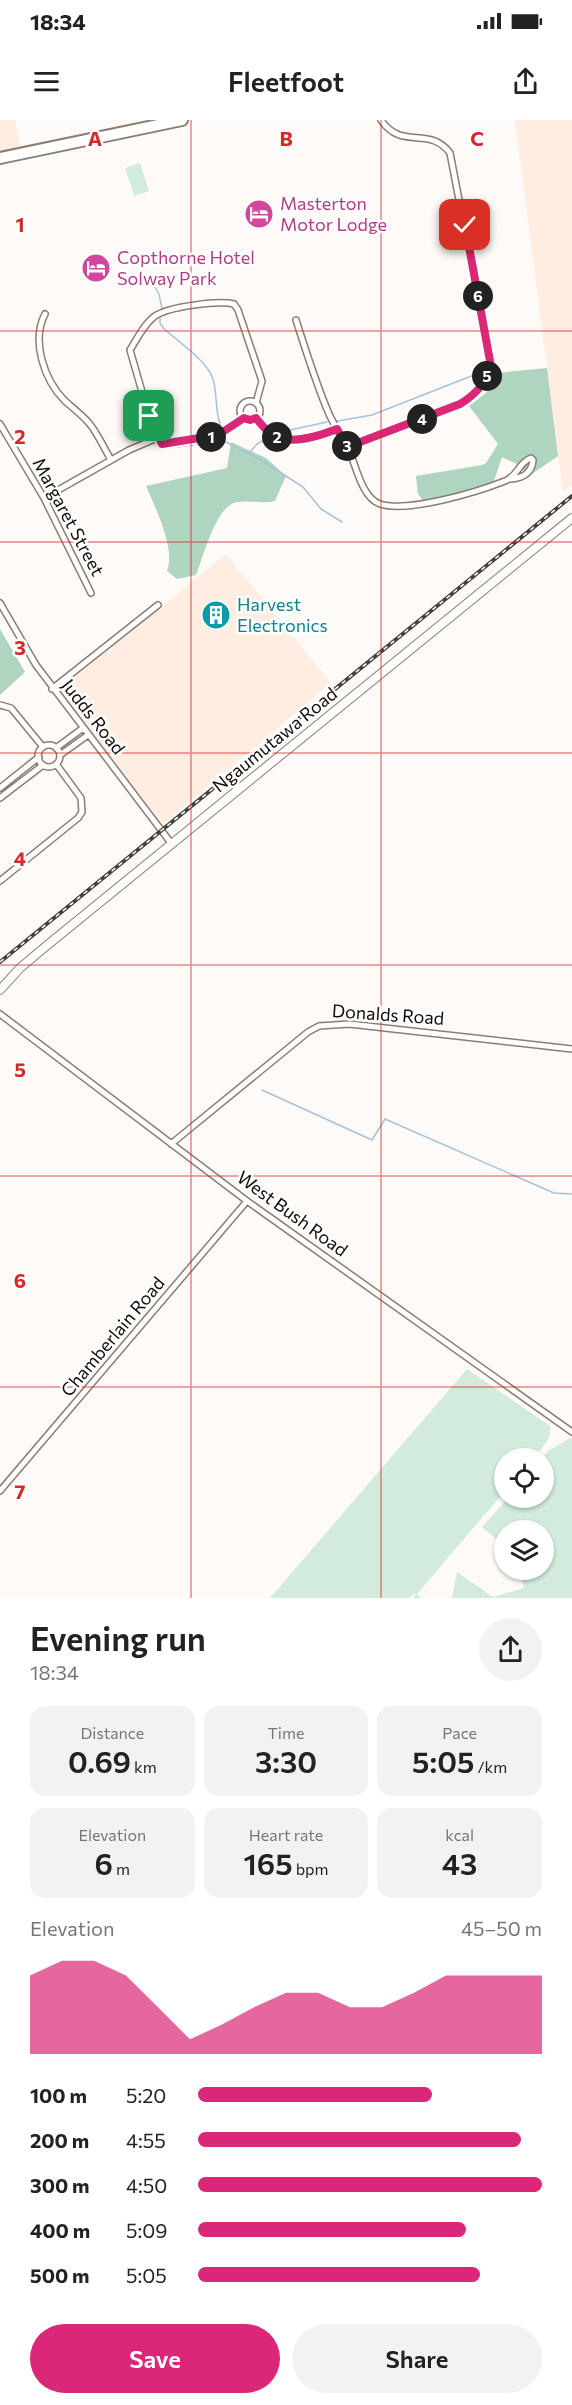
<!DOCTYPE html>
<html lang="en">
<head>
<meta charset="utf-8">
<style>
  :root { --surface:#fff; --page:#f2f2f2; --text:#222; --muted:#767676; --accent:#db2777 }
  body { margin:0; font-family:Commissioner,sans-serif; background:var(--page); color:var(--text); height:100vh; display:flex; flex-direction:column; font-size:22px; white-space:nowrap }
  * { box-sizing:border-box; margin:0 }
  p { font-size:20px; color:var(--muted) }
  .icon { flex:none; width:33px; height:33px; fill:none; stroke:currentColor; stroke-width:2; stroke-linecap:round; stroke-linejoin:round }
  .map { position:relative; height:1478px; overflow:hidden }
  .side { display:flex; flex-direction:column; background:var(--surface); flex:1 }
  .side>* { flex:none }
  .buttons { position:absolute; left:494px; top:1328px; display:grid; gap:12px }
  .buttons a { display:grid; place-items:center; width:60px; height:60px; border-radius:50%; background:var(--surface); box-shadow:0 2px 4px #0004; font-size:30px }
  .pin { position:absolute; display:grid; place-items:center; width:51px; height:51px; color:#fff; margin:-26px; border-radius:12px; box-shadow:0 3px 9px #0006 }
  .km { position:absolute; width:30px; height:30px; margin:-15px; border-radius:50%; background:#222; color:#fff; font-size:16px; line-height:30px; text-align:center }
  .round { display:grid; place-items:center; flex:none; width:63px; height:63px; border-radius:32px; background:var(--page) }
  .summary { display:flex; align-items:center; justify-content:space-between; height:102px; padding:0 30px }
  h1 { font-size:33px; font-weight:600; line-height:45px }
  .metrics { display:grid; grid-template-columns:repeat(3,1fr); gap:9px; height:102px; padding:6px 30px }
  .metrics div { display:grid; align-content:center; border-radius:15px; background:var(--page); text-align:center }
  .metrics b { font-size:30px; font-weight:600 }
  .metrics small { font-size:16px; font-weight:400 }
  .metrics p { font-size:16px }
  .chart { height:168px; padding:12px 30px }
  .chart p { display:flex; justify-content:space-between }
  .chart svg { width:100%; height:108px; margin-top:6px; fill:var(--accent); opacity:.7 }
  .primary-button { display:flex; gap:12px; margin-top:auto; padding:12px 30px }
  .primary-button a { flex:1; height:69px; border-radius:36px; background:var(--accent); color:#fff; font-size:24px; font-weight:600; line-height:69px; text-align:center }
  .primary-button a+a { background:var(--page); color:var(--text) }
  ul { padding:0 30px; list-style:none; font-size:20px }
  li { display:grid; grid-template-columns:96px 72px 1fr; align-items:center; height:45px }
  li i { height:15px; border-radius:8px; background:var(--accent) }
  .status { display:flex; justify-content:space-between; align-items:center; height:42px; padding:0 30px; background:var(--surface); direction:ltr }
  .status svg { height:16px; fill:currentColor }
  header { display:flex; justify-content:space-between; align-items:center; height:78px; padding:0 30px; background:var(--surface); font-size:27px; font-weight:600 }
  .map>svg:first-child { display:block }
  .industrial { fill:#ffede2 }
  .green { fill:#d2ebdd }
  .forest { fill:#afd4c0 }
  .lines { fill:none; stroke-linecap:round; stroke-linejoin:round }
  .stream { stroke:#a6c3dc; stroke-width:1.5 }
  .street-casing { stroke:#8a7e71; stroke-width:8 }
  .secondary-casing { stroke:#8a7e71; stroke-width:10 }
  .highway-casing { stroke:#8a7e71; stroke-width:14 }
  .street { stroke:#fff; stroke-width:5 }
  .secondary { stroke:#fff; stroke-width:8 }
  .highway { stroke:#fff; stroke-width:10 }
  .rail-casing { stroke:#44403c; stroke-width:4 }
  .rail { stroke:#fff; stroke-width:1.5; stroke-dasharray:4.5; stroke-linecap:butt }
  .route-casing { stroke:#fff; stroke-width:12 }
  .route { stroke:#db2777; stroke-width:8 }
  .grid { fill:none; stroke:#d62828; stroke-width:1.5; stroke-opacity:0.55 }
  .labels { text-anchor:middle; stroke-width:5; stroke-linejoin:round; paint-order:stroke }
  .hotel-label { font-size:18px; fill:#b23c85; stroke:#fff; text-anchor:start }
  .street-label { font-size:18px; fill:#110c08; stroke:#fff }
  .culture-label { font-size:18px; fill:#0d838f; stroke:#fff; text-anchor:start }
  .grid-label { font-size:20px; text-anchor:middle; font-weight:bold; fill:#d62828; stroke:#fff; stroke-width:5; stroke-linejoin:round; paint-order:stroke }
</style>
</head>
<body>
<div class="status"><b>18:34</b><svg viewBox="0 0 49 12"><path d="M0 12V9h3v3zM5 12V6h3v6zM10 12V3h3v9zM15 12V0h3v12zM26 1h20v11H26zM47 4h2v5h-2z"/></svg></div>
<header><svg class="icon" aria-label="menu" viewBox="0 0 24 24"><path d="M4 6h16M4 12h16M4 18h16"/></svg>Fleetfoot<svg class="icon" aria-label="share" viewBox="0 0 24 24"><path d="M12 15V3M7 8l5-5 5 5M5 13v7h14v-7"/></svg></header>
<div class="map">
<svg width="572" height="1478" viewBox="0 0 572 1478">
  <rect width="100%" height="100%" fill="#fdfaf7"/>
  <!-- industrial -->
  <path class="industrial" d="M0,0H15L21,30L0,35Z
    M515,0H572V365L563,372Z
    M226,434L331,563L163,704L65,579L61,569Z"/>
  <!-- green -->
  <path class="green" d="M140,43L149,71L134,76L125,48Z
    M467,1249L550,1306C552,1320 542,1328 533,1338H504V1372L417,1474L421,1478H413L416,1475L414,1473L409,1478H270Z
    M570,1318L572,1320V1478H452L457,1452L493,1477L524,1468L519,1449H543V1410H504V1426L482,1407L509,1377H543L542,1338L548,1331Z"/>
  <!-- forest -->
  <path class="forest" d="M547,248L558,336L529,356L515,343L502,337L493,364L474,373L424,382L418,374L416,356L482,345L486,343L498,324L469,286L487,272L496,253Z
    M231,322L266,338L286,356L275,381C262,384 250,380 237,382C216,385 203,438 196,455L177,459L167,451C176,429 155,387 146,366L227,348Z
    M0,509L25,552L0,575Z"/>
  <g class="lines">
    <!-- stream -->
    <path class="stream" d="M151,160L159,174L162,189
      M160,197V203L164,209C178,221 208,242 213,259C218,275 214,293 222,309
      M338,301L372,295L479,253
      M276,313L327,302
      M220,319L261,340L303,367L321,389L342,402
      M250,332L257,324L268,318
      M262,970L372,1020L385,999L554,1073L572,1074"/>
    <!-- street casing -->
    <g class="street-casing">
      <path id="street" d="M45,194C31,221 44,260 65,281C73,288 82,295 89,303C98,314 104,328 111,340
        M296,200C306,231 316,264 329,294C335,307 343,318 349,330C356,346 362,378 380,384C408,393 477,372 505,361C517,357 519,342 531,338L533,340C532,353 523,358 511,359
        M240 291a10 10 0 1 1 20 0a10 10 0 1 1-20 0Z
        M244,298C238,303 232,308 225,312C214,318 170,328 159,322L149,296L130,230C137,219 144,204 155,196C168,187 218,180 234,184L238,190L262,261L256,283
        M256,298C261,304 267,312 274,316C292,325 319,315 337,309
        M0,304L44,378L91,473
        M347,327L460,284C478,273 487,262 490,241L450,33C429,5 402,31 381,0
        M44,378L129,330L157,318
        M0,483L36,545L171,723
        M52,569L158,485
        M0,585L11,588L43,627
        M38 636a11 11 0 1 1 22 0a11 11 0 1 1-22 0Z
        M56,628L83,608
        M60,635L88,615
        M0,668L39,637
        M0,678L43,645
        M0,761L78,698L82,692L81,678L56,644
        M0,894L247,1081L572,1312
        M171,1024L308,912L319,906L349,904L572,929
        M0,1371L247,1081"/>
    </g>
    <!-- secondary casing -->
    <g class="secondary-casing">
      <path id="secondary" d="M0,870L20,848L45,827L572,398"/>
    </g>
    <!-- highway casing -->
    <g class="highway-casing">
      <path id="highway" d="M0,38L182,0"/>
    </g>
    <!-- street -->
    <use href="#street" class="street"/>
    <!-- secondary -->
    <use href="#secondary" class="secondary"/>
    <!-- highway -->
    <use href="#highway" class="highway"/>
    <!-- rail casing -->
    <g class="rail-casing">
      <path id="rail" d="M0,842L572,376"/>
    </g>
    <!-- rail -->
    <use href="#rail" class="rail"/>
  </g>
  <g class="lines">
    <!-- route casing -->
    <g class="route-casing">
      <path id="route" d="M149,296L162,324L218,315L244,298L250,300L256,298C261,304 267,312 274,316C292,325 319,316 337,309L347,327L460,284C478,273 487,262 490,241L465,105"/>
    </g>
    <!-- route -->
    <use href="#route" class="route"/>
  </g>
  <!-- grid -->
  <path class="grid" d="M191,0V1478M381,0V1478M0,211H572M0,422H572M0,633H572M0,845H572M0,1056H572M0,1267H572"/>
  <!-- icons -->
  <defs>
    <g id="hotel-disc" transform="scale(1.5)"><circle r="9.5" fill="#d1479c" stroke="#fff"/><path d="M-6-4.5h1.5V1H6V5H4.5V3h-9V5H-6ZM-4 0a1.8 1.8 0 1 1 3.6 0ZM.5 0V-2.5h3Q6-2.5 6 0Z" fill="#fff"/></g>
    <g id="building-disc" transform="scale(1.5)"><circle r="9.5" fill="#0f9aa8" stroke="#fff"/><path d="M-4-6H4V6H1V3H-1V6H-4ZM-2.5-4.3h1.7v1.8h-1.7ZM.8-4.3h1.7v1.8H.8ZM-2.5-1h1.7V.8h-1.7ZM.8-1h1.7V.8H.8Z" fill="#fff"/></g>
  </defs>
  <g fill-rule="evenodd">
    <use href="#hotel-disc" x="259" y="94"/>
    <use href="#hotel-disc" x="96" y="148"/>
    <use href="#building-disc" x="216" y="495"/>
  </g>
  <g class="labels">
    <!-- hotel labels -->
    <g class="hotel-label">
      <text x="280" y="90">Masterton<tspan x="280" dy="21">Motor Lodge</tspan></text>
      <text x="117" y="144">Copthorne Hotel<tspan x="117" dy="21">Solway Park</tspan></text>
    </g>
    <!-- street labels -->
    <g class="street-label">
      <text transform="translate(68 397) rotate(62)" y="6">Margaret Street</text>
      <text transform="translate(93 597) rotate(52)" y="6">Judds Road</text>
      <text transform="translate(275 620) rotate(-39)" y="6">Ngaumutawa Road</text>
      <text transform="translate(388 895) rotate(4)" y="6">Donalds Road</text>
      <text transform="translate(292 1094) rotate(36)" y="6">West Bush Road</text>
      <text transform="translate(113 1217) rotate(-50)" y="6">Chamberlain Road</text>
    </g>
    <!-- culture labels -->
    <g class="culture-label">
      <text x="237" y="491">Harvest<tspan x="237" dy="21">Electronics</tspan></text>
    </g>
  </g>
  <g class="grid-label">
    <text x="95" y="26">A</text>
    <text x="286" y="26">B</text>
    <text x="477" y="26">C</text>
    <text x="20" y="112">1</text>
    <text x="20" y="324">2</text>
    <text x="20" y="535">3</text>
    <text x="20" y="746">4</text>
    <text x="20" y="957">5</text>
    <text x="20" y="1168">6</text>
    <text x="20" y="1379">7</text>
  </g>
</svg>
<div class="buttons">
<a><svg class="icon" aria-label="locate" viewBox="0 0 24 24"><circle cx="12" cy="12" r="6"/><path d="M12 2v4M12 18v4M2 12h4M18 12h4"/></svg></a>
<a><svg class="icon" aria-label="layers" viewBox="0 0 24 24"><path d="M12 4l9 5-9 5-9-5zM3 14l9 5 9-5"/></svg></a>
</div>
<div class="pin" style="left:149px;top:296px;background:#1e9e55"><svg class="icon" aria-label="arrive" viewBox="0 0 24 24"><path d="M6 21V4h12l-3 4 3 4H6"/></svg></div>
<div class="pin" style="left:465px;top:105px;background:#d93025"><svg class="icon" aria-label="check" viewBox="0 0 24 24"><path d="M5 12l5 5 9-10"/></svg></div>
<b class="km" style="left:211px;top:317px">1</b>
<b class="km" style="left:277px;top:317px">2</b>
<b class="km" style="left:347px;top:326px">3</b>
<b class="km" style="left:422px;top:299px">4</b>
<b class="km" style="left:487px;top:256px">5</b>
<b class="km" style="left:478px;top:176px">6</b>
</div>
<section class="side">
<div class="summary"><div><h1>Evening run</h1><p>18:34</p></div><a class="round"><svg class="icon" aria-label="share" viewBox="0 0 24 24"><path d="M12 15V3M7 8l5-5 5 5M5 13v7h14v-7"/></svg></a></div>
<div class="metrics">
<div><p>Distance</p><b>0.69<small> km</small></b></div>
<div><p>Time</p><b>3:30</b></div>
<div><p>Pace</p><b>5:05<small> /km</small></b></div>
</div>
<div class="metrics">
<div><p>Elevation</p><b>6<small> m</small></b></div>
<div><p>Heart rate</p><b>165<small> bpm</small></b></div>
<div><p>kcal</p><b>43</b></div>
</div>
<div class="chart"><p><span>Elevation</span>45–50 m</p>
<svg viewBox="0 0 160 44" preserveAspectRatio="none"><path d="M0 44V12L10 6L20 6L30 12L40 25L50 38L60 32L70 25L80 19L90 19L100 25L110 25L120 19L130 12L140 12L150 12L160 12V44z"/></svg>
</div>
<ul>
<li><b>100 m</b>5:20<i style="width:68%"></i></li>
<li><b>200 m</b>4:55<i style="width:94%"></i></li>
<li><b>300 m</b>4:50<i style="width:100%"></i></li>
<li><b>400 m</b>5:09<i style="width:78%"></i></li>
<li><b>500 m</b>5:05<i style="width:82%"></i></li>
</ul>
<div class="primary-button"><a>Save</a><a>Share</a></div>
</section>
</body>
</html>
